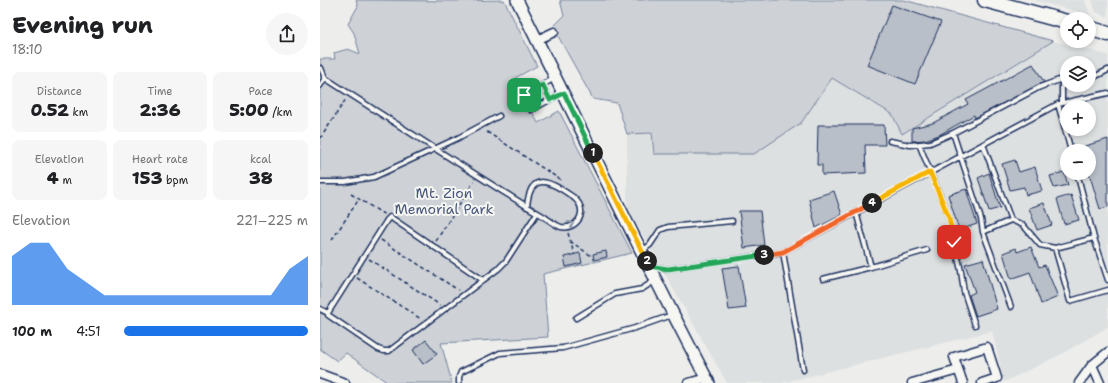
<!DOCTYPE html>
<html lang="en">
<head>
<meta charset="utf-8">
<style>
  :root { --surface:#fff; --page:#f6f6f6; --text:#202124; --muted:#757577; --accent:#1a73e8 }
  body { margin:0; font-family:"Shantell Sans",sans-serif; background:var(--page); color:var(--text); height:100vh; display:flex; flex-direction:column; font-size:15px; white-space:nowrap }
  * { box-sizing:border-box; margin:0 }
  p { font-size:13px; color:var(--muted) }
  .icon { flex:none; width:22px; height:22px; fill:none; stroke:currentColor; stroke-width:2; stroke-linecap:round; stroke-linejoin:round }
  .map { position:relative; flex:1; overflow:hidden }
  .details { display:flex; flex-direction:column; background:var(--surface); width:320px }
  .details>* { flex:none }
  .tools { position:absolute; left:740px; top:12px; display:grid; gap:8px }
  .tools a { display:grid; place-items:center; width:36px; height:36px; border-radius:50%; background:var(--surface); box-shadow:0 2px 6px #0003; font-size:20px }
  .pin { position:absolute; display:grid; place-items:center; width:34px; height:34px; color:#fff; margin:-17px; border-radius:8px; box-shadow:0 2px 6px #0006 }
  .km { position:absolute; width:20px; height:20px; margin:-10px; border-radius:50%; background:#222; color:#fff; font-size:11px; line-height:20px; text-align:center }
  .round { display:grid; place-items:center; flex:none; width:42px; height:42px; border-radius:21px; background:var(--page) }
  .head { display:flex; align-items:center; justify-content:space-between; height:68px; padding:0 12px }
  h1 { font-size:22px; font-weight:800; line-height:30px }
  .metrics { display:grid; grid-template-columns:repeat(3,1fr); gap:6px; height:68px; padding:4px 12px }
  .metrics div { display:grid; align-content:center; border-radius:8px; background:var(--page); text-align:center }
  .metrics b { font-size:17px; font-weight:800 }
  .metrics small { font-size:11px; font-weight:400 }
  .metrics p { font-size:11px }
  .chart { height:112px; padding:8px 12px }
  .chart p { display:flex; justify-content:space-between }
  .chart svg { width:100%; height:72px; margin-top:4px; fill:var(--accent); opacity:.7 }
  ul { padding:0 12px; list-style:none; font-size:13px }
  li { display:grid; grid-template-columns:64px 48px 1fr; align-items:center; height:30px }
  li i { height:10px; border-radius:5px; background:var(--accent) }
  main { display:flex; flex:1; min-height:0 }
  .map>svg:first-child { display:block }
  .built { fill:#dde0e1; fill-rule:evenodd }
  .green { fill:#ced2d7; stroke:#74809a }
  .building { fill:#b9bfc8; stroke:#1b2f5e }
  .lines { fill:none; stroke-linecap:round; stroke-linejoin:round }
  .lane-casing { stroke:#1b2f5e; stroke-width:7 }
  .street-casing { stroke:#1b2f5e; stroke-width:11 }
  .secondary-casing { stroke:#1b2f5e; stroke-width:14 }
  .highway-casing { stroke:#1b2f5e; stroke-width:17 }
  .path { stroke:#1b2f5e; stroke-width:1.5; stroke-dasharray:4 3; stroke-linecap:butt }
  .lane { stroke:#f6f6f2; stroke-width:4 }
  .street { stroke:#f6f6f2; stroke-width:8 }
  .secondary { stroke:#f6f6f2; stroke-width:11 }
  .highway { stroke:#f6f6f2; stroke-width:14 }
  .oneway { stroke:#8892a8 }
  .split-1-casing { stroke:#fff; stroke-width:8 }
  .split-2-casing { stroke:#fff; stroke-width:8 }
  .split-3-casing { stroke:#fff; stroke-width:8 }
  .split-4-casing { stroke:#fff; stroke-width:8 }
  .split-5-casing { stroke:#fff; stroke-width:8 }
  .split-1 { stroke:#22a559; stroke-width:5 }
  .split-2 { stroke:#f5b400; stroke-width:5 }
  .split-3 { stroke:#22a559; stroke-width:5 }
  .split-4 { stroke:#f0652b; stroke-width:5 }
  .split-5 { stroke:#f5b400; stroke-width:5 }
  .labels { text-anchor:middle; stroke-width:4; stroke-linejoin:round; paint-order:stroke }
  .park-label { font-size:14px; fill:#48587c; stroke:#f6f6f2 }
</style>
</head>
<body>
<main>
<section class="details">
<div class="head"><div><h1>Evening run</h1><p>18:10</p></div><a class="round"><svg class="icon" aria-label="share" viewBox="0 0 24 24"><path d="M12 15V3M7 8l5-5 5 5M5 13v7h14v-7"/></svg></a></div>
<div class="metrics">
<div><p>Distance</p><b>0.52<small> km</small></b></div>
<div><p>Time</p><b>2:36</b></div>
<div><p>Pace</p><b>5:00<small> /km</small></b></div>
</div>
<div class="metrics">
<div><p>Elevation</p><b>4<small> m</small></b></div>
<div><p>Heart rate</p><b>153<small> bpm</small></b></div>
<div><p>kcal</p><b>38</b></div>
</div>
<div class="chart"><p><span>Elevation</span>221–225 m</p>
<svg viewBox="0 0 160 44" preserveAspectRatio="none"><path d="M0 44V14L10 6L20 6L30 22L40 30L50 38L60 38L70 38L80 38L90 38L100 38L110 38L120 38L130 38L140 38L150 22L160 14V44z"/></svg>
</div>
<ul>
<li><b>100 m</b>4:51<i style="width:100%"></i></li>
</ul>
</section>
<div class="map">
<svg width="788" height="383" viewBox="0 0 788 383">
  <rect width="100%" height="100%" fill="#edeeec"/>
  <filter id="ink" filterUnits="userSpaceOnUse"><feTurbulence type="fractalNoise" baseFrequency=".025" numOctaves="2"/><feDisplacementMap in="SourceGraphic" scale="8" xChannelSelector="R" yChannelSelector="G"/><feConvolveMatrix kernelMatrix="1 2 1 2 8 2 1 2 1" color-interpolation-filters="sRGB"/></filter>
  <g filter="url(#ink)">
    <!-- built -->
    <path class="built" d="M713,0H765L770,15Z
      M772,0H788V18L776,12Z
      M733,41L788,55V327L740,355L684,382L672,331L462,383H407L307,208V134L332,133L334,154L481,123L512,78L572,114L582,134ZM747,63H769V85H747ZM747,107H769V129H747ZM747,151H769V173H747Z"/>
    <!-- green -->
    <path class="green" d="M36,0L132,1L184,0L217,66L195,78L218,123L239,111L312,253L223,274L228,337L121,343L132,383H68L26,353L17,361L0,349V59H15L14,53L28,49L40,54L34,33L28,24L38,6Z
      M240,0H584L733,41L582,134L572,114L512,78L481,123L434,154H334L332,133L307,134L297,103L273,99L233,27L244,16Z"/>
    <!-- building -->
    <path class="building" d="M572,5L621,22L595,84L547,65Z
      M713,64L724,82L655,118L654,115L619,135L605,140L592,141V128L613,123L648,104L646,100Z
      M498,125H564L565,145H545L546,173L502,175V165H497Z
      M788,139V207L780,209L769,173V151H755V149Z
      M695,160L699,172L715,167L722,191L706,195L704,187L690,190L682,164Z
      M744,172L748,185L734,188L730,176Z
      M669,173L680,208L669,211L658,178Z
      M646,189L657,224L639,230L628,195Z
      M514,191L522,215L496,228L489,199Z
      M751,195L759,220L744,224L737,199Z
      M724,203L732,225L717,230L709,208Z
      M419,211H440L444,245L424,248Z
      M711,247L719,267L725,265L738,297L721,304L710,272L691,279L683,253L696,248L697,252Z
      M286,251L287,257L274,260L273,254Z
      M260,253L262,263L246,267L244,257Z
      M663,259L677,309L656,316L649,295L655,292L645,264Z
      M419,266L426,308L409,310L402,268Z
      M106,340L117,354L103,364L93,350Z"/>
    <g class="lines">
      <!-- lane casing -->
      <g class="lane-casing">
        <path id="lane" d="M1,68L5,78C64,116 123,154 182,191C195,199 209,208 223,216C229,220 235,225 241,227C251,229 260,222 261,213C262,206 258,201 253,197C232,182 210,169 207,207
          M769,77L776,76L788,70
          M742,79V103
          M223,85L230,100
          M0,86L5,78
          M204,95L235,78
          M738,104L751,151
          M211,110L243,93
          M633,133L651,188L661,219L663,232L691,307
          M570,141L590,145L610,143L633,133L720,87L742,79L747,78
          M599,144L629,218L641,271L644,292L655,325
          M663,144L691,220L703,225L720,245L735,248L774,238
          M757,173L774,238L788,280
          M0,182H25L54,177L138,138L179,116
          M536,212L551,267
          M663,232L691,220
          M735,248L750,301L788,290
          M322,251L330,245L340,230L348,227L412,221
          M463,252L483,370
          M330,266L348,269L463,252L738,104L788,93
          M503,279L551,267L607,250
          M163,280L70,217L67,220L8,313V315L58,349L64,351H69L178,269L186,261L217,213
          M0,309L8,313
          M256,318L295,294L322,289L334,281
          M139,383V377L141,372L180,353L243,348L315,328L352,315"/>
      </g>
      <!-- street casing -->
      <g class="street-casing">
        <path id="street" d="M217,40L234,32
          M772,365L780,383
          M0,374L25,383
          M368,383L387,378
          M592,383L638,370
          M643,383L634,357L667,347L677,378L662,383
          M759,383L772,365L788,352"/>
      </g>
      <!-- secondary casing -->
      <g class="secondary-casing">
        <path id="secondary" d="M197,0C261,128 322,257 389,383"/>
      </g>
      <!-- highway casing -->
      <g class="highway-casing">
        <path id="highway" d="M665,0L747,22
          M769,28L788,34"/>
      </g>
      <!-- path -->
      <path class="path" d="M167,132L241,180
        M0,139L26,99
        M31,194L65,215
        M248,233L254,254
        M12,240L39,199
        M61,240L138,290
        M116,241L154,181
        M250,241L273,257
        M49,259L120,305
        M37,278L101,319"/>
      <!-- lane -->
      <use href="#lane" class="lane"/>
      <!-- street -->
      <use href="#street" class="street"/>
      <!-- secondary -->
      <use href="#secondary" class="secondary"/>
      <!-- highway -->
      <use href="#highway" class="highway"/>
    </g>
    <!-- one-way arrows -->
    <defs><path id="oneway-chevron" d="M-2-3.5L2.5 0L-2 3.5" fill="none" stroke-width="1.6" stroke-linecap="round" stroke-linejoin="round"/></defs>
    <use class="oneway" href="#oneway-chevron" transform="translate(251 224) rotate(-25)"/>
  </g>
  <g class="lines" filter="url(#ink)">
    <!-- split-1 casing -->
    <g class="split-1-casing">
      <path id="split-1" d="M204,95L223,85L230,100L244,93L273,153"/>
    </g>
    <!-- split-2 casing -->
    <g class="split-2-casing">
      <path id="split-2" d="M273,153L327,261"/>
    </g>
    <!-- split-3 casing -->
    <g class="split-3-casing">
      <path id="split-3" d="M327,261L329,266L348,269L444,255"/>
    </g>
    <!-- split-4 casing -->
    <g class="split-4-casing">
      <path id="split-4" d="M444,255L463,252L552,203"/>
    </g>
    <!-- split-5 casing -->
    <g class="split-5-casing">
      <path id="split-5" d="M552,203L610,172L629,218L634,242"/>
    </g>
    <!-- split-1 -->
    <use href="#split-1" class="split-1"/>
    <!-- split-2 -->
    <use href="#split-2" class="split-2"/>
    <!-- split-3 -->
    <use href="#split-3" class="split-3"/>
    <!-- split-4 -->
    <use href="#split-4" class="split-4"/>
    <!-- split-5 -->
    <use href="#split-5" class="split-5"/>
  </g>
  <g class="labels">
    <!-- park labels -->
    <g class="park-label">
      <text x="124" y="198">Mt. Zion<tspan x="124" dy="16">Memorial Park</tspan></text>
    </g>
  </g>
</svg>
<div class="tools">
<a><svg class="icon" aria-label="locate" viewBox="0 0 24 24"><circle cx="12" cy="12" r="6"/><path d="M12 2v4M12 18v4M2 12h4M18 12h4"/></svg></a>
<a><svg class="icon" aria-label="layers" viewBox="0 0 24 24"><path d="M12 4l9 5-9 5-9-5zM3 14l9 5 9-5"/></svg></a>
<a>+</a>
<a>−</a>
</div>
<div class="pin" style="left:204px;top:95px;background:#1e9e55"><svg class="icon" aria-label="arrive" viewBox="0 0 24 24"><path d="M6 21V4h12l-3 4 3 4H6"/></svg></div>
<div class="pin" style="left:634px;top:242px;background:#d93025"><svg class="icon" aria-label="check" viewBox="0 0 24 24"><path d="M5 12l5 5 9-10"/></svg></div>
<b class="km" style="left:273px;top:153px">1</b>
<b class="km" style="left:327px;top:261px">2</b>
<b class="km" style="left:444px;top:255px">3</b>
<b class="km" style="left:552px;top:203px">4</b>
</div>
</main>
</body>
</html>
